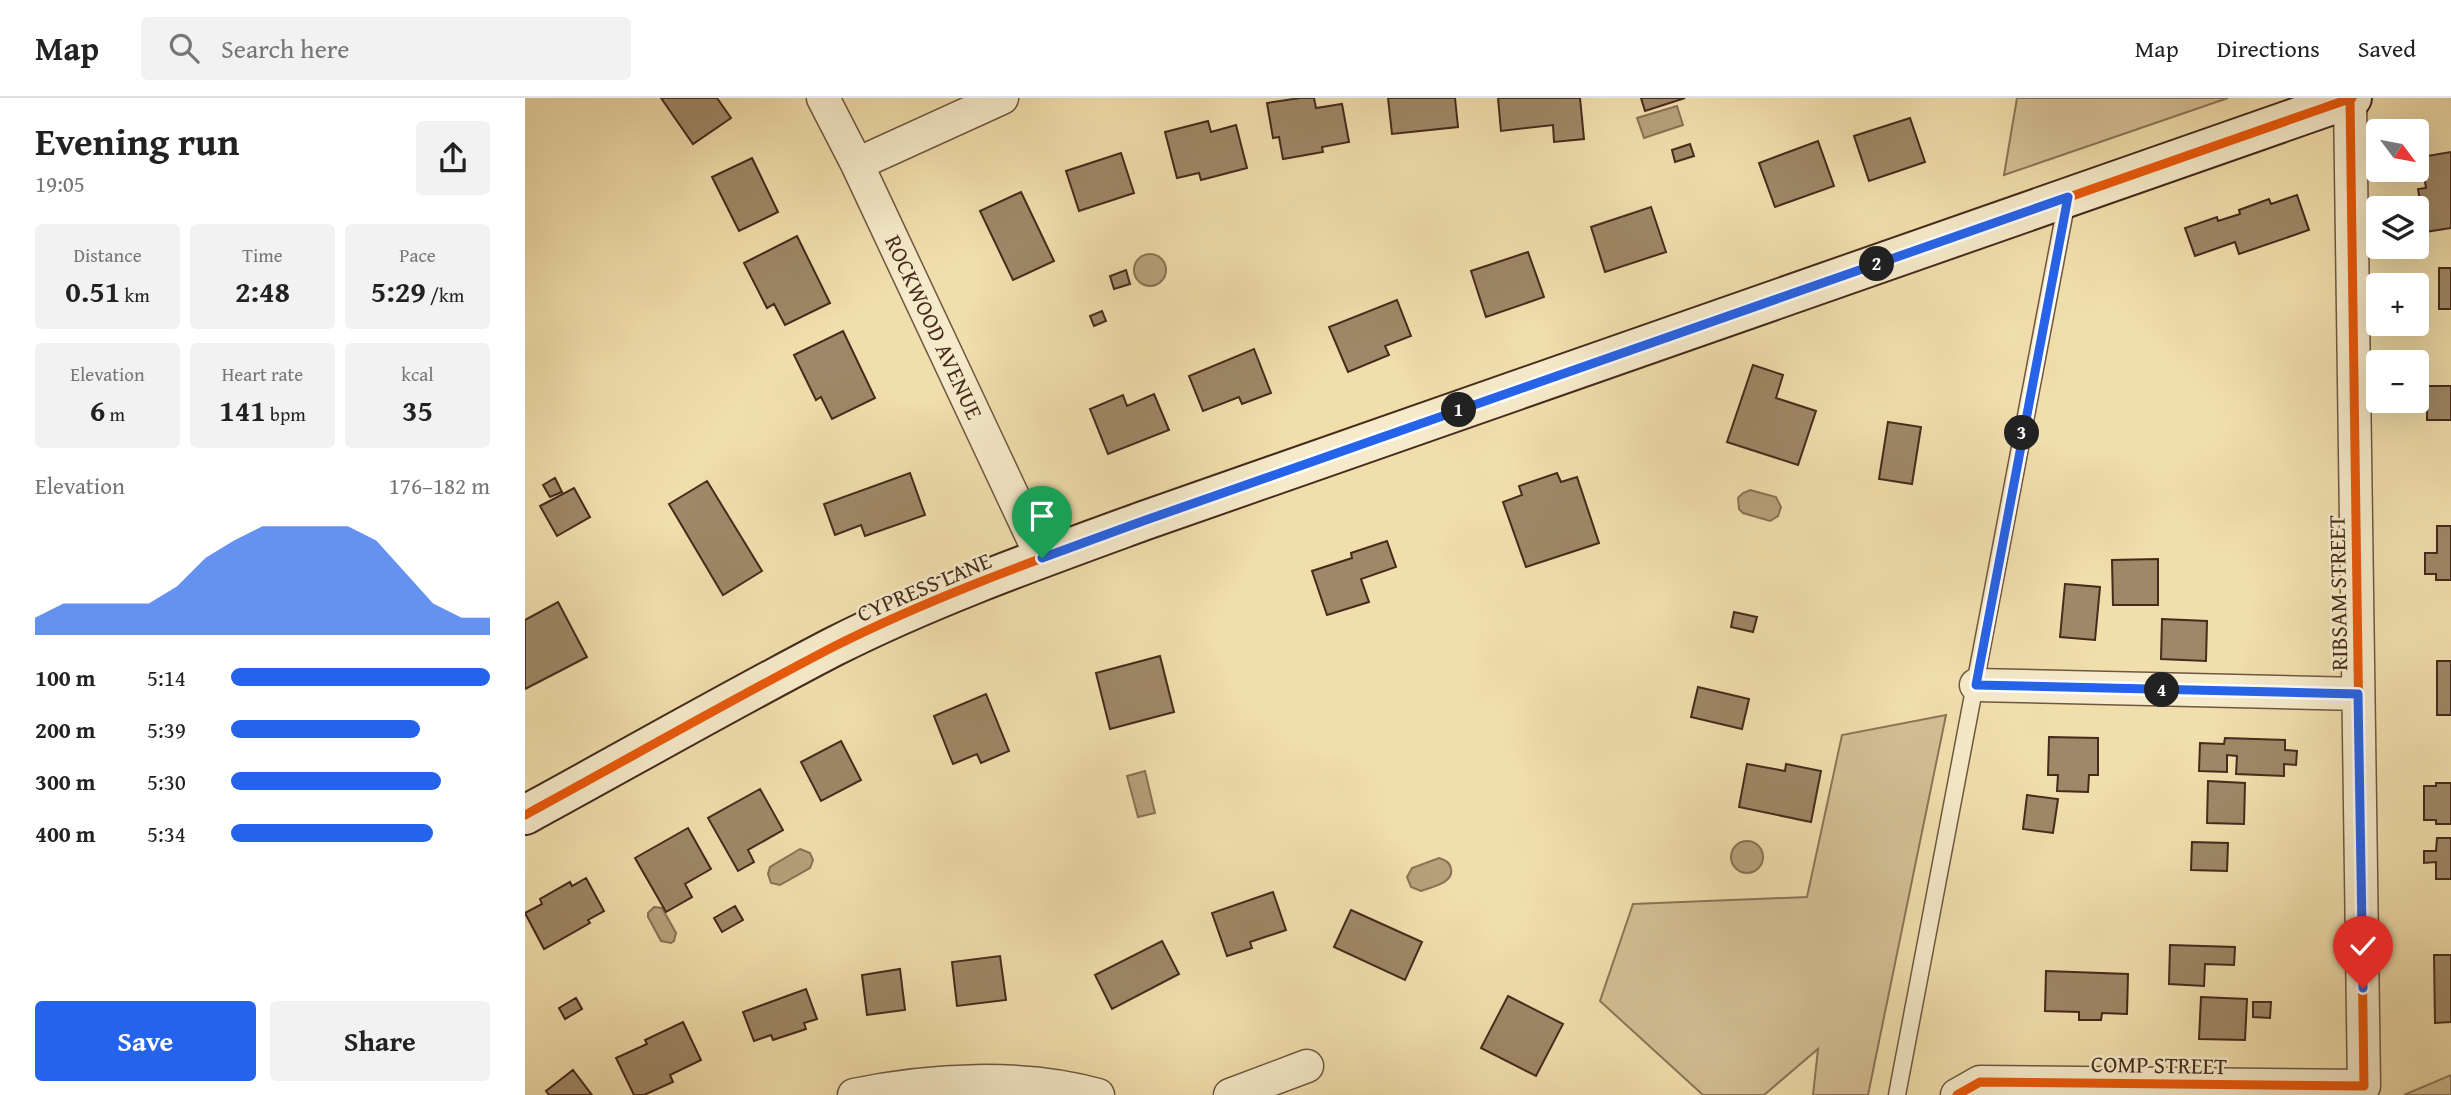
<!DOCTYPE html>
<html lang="en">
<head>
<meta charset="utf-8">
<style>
  :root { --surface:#fff; --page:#f2f2f2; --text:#222; --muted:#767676; --line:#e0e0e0; --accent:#2563eb }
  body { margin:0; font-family:"Gentium Book Plus",serif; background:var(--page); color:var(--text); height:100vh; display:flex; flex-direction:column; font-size:26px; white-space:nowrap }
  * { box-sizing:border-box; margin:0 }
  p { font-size:23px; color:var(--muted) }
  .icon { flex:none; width:38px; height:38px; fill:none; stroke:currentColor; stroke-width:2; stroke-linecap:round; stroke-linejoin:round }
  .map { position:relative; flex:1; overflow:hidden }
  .panel { display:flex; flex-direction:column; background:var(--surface); width:525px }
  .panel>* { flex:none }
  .needle { width:46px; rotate:122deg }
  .tools { position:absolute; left:1841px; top:21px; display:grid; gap:14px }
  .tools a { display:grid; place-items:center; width:63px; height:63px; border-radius:7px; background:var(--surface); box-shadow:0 7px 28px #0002; font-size:35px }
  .pin { position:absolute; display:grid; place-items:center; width:60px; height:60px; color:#fff; margin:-72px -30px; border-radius:50% 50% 50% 0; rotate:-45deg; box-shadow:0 0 7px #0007 }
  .pin .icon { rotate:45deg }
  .km { position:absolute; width:35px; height:35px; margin:-18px; border-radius:50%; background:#222; color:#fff; font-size:19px; line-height:35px; text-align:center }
  .round { display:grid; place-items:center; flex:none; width:74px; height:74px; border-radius:7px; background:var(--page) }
  .summary { display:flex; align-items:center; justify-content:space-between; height:119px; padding:0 35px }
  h1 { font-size:38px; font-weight:600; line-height:52px }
  .figures { display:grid; grid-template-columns:repeat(3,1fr); gap:10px; height:119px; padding:7px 35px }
  .figures div { display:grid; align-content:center; border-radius:7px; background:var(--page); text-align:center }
  .figures b { font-size:30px; font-weight:600 }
  .figures small { font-size:19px; font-weight:400 }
  .figures p { font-size:19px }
  .chart { height:196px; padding:14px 35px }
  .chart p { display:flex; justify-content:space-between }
  .chart svg { width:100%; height:126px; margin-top:7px; fill:var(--accent); opacity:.7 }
  .button { display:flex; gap:14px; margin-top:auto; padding:14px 35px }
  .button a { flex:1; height:80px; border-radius:7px; background:var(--accent); color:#fff; font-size:28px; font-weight:600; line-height:80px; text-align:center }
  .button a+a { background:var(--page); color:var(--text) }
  ul { padding:0 35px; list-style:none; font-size:23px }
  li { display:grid; grid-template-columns:112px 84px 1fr; align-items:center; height:52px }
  li i { height:18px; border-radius:9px; background:var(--accent) }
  header { display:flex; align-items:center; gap:42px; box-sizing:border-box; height:98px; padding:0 35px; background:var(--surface); border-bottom:2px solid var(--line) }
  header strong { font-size:33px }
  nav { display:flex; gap:38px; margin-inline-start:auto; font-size:24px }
  .search { width:490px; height:63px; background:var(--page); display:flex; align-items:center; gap:18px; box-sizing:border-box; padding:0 24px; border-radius:7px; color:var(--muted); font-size:26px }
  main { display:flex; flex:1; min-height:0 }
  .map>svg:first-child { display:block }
  .green { fill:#d3bf94; stroke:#8c7458; stroke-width:2 }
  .water { fill:#b6a17b; stroke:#897155; stroke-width:2 }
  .building { fill:#9e8867; stroke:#462a1c; stroke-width:2 }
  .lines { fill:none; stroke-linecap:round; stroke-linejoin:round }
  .lane-casing { stroke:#705740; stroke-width:19 }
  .street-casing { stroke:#705740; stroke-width:35 }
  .secondary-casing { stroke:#462a1c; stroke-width:42 }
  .lane { stroke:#f5eac9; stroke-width:16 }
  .street { stroke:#f5eac9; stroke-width:32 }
  .secondary { stroke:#f5eac9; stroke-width:38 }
  .cycleway-casing { stroke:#f5eac9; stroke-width:13 }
  .cycleway { stroke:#e8590c; stroke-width:9 }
  .route-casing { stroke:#fff; stroke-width:14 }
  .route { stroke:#2563eb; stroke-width:9 }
  .labels { text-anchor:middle; stroke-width:5; stroke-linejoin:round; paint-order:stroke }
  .street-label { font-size:23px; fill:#462a1c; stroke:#f5eac9 }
</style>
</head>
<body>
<header>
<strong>Map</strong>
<div class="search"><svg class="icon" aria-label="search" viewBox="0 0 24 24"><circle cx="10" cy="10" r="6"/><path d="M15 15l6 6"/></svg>Search here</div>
<nav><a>Map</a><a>Directions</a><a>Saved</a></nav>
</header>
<main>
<section class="panel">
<div class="summary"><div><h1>Evening run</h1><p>19:05</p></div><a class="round"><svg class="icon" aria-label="share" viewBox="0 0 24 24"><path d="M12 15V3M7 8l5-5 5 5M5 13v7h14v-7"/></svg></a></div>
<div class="figures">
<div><p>Distance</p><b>0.51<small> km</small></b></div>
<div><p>Time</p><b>2:48</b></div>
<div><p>Pace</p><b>5:29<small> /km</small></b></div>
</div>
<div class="figures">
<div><p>Elevation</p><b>6<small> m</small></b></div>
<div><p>Heart rate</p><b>141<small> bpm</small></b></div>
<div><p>kcal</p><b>35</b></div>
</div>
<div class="chart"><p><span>Elevation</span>176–182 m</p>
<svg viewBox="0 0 160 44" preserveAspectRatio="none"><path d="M0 44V38L10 33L20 33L30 33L40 33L50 27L60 17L70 11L80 6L90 6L100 6L110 6L120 11L130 22L140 33L150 38L160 38V44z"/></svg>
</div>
<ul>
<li><b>100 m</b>5:14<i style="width:100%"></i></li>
<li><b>200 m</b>5:39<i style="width:73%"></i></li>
<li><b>300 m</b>5:30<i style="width:81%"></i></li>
<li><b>400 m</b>5:34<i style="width:78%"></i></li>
</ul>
<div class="button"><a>Save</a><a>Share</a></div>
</section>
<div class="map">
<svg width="1926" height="997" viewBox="0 0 1926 997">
  <rect width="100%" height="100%" fill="#f0deac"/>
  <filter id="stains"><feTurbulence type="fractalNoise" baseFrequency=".00286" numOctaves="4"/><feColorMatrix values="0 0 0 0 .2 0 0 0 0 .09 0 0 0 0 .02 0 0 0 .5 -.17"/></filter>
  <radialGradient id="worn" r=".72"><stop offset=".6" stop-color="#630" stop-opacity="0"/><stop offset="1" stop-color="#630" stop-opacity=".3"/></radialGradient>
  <!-- green -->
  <path class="green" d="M1492,0H1703L1479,77Z
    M1421,617L1343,997H1288L1293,951L1239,997H1178L1075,903L1108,806L1282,799L1317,637Z
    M1926,977V997H1879Z"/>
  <!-- water -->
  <path class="water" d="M1152,8L1158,27L1119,40L1112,20Z
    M609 172a16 16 0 1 1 32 0a16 16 0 1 1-32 0Z
    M1225,392L1251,399L1256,409L1253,418L1245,423L1218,415L1214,411L1213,400L1218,395Z
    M620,673L630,715L613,719L602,678Z
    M1206 759a16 16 0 1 1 32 0a16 16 0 1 1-32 0Z
    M275,751L285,755L288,762L285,770L255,787L246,785L243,776L245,769Z
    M914,760C920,762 925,764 926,771C929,785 906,789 896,793L886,789L882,779L887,770Z
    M129,809L137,810L151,835L149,843L146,845L136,843L123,819V815Z"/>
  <!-- building -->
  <path class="building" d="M136,0H192L206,20L168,46Z
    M775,0H789L791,10L817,6L824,44L797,49L798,54L758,61L754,39L748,40L742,5Z
    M863,0H930L933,29L867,36Z
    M973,0H1055L1059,41L1029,44L1028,27L976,33Z
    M1116,0H1160L1120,13Z
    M1385,20L1400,64L1344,83L1329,38Z
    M683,23L686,34L711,27L722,70L676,82L674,75L652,80L640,34Z
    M1293,43L1309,88L1250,109L1234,65Z
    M1165,46L1169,58L1150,64L1147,52Z
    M1926,54V130L1900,134L1893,91L1901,90L1896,59Z
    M596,55L609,95L554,113L541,73Z
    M227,60L253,114L214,133L187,79Z
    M496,94L529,163L488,182L455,113Z
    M1772,97L1784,132L1714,156L1710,144L1670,158L1660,130L1692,119L1693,123L1715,116L1714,112L1744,101L1746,106Z
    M1126,109L1141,154L1080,174L1066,129Z
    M272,138L305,205L260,227L249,206L242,210L219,165Z
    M1003,154L1019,199L961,219L946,173Z
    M1914,170H1926V211H1914Z
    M601,172L605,186L589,191L585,178Z
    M872,202L886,238L860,248L864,257L823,274L804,229Z
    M577,213L581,223L569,228L565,218Z
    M318,233L350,300L307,321L296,299L291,302L269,257Z
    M729,251L746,295L717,306L714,299L678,313L664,278Z
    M1228,267L1258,277L1251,300L1291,313L1273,367L1202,344Z
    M1902,288H1926V322H1902Z
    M629,296L644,332L583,356L565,311L598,297L602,308Z
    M1363,324L1396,329L1387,386L1354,381Z
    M385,375L400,417L340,438L336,427L310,437L299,406Z
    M1032,375L1036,384L1052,379L1074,445L1001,469L978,404L997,397L994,388Z
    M30,380L37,394L25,399L18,387Z
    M182,383L237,473L198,497L144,406Z
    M49,390L65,419L32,438L15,408Z
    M1912,428H1926V482H1911V476H1900V455H1912Z
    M862,443L871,469L836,481L844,504L802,517L787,473L827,460L826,455Z
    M1633,461V507H1588L1587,462Z
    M1540,486L1575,489L1570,542L1535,539Z
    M33,504L62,559L0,591V522Z
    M1209,514L1232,519L1228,534L1206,529Z
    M1637,521L1682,523L1681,563L1636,561Z
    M635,558L649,614L585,631L571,575Z
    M1912,563H1926V617H1912Z
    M1173,589L1224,601L1217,631L1166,619Z
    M461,596L484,653L456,665L452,656L428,666L409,618Z
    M1524,639L1573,640V677H1564L1563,694L1532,693L1533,677H1523Z
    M1700,640L1760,642V652L1772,653L1771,667L1759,666V678L1711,676L1712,658L1702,657V674L1674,673L1675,645L1699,646Z
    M316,643L336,682L296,703L276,664Z
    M1222,666L1260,673L1261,666L1296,673L1286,724L1214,709Z
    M1683,683L1720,685L1719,726L1682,725Z
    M1911,685H1926V726H1911V722H1899V688H1911Z
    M235,691L258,732L223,752L229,764L213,773L183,720Z
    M1502,697L1533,701L1528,735L1498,731Z
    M163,730L186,771L160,786L167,799L141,814L110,760Z
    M1912,740H1926V781H1911V764L1899,765V753H1911Z
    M1667,744L1703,745L1702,773L1666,772Z
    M61,780L79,813L63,822L65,825L19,851L0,815L17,806L15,801L45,784L47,788Z
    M748,794L761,832L725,844L727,850L702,858L687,815Z
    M210,808L218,822L197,834L189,820Z
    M826,812L897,844L880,882L809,849Z
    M637,843L654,876L587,911L570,877Z
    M1645,847L1710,849L1709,867L1680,866L1679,888L1644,886Z
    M1909,857H1926V924L1910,925Z
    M475,858L481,902L432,908L427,864Z
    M375,871L380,912L342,917L337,877Z
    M1521,873L1603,876L1602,916L1577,915L1576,922H1554V914L1520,913Z
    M281,891L292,921L279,925L281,931L248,942L246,937L229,943L218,914Z
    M983,898L1038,926L1011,978L956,950Z
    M1676,899L1722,901L1720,942L1674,941Z
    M51,900L57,911L40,921L34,910Z
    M1728,904H1746L1745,920L1728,919Z
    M158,924L176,962L145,977L148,984L119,997H109L91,960L122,946L120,942Z
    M48,972L67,997H24L21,993Z"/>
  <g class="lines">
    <!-- lane casing -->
    <g class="lane-casing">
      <path id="lane" d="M1372,997L1542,102"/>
    </g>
    <!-- street casing -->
    <g class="street-casing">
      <path id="street" d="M298,0L332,66L517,460
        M332,66L477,0
        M1451,587L1833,596
        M329,997C404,981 499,976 573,997
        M705,997L782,968
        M1432,997L1455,984L1839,988L1825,1"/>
    </g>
    <!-- secondary casing -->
    <g class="secondary-casing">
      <path id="secondary" d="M0,717C103,661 204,603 308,549C407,499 514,461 618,423L1827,0"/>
    </g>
    <!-- lane -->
    <use href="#lane" class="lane"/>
    <!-- street -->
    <use href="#street" class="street"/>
    <!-- secondary -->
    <use href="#secondary" class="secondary"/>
    <!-- cycleway casing -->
    <g class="cycleway-casing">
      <path id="cycleway" d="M0,717C103,661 204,603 308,549C407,499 514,461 618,423L1827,0
        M1432,997L1455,984L1839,988L1825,1"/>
    </g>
    <!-- cycleway -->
    <use href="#cycleway" class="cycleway"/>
  </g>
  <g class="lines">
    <!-- route casing -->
    <g class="route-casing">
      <path id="route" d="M517,460L618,423L1543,99L1451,587L1833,596L1838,890"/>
    </g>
    <!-- route -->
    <use href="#route" class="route"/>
  </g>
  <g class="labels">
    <!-- street labels -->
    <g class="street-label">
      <text transform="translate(409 229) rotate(65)" y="8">ROCKWOOD AVENUE</text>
      <text transform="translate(399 489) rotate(-23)" y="8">CYPRESS LANE</text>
      <text transform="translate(1813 495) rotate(-91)" y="8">RIBSAM STREET</text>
      <text transform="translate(1634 967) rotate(1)" y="8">COMP STREET</text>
    </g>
  </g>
  <rect width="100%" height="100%" filter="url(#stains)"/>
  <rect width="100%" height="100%" fill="url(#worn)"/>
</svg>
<div class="tools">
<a><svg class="needle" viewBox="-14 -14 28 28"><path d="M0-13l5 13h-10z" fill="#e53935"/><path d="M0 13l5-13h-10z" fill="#767676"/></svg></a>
<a><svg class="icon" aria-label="layers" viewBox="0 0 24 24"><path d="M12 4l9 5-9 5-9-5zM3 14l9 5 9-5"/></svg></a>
<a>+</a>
<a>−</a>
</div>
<div class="pin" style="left:517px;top:460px;background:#1e9e55"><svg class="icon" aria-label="arrive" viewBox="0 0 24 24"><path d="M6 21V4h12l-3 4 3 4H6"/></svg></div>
<div class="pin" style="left:1838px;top:890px;background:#d93025"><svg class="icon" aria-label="check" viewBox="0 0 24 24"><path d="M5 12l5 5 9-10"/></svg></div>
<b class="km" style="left:934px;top:312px">1</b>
<b class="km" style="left:1352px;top:166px">2</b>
<b class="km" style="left:1497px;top:335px">3</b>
<b class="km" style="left:1637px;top:592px">4</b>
</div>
</main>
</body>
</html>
